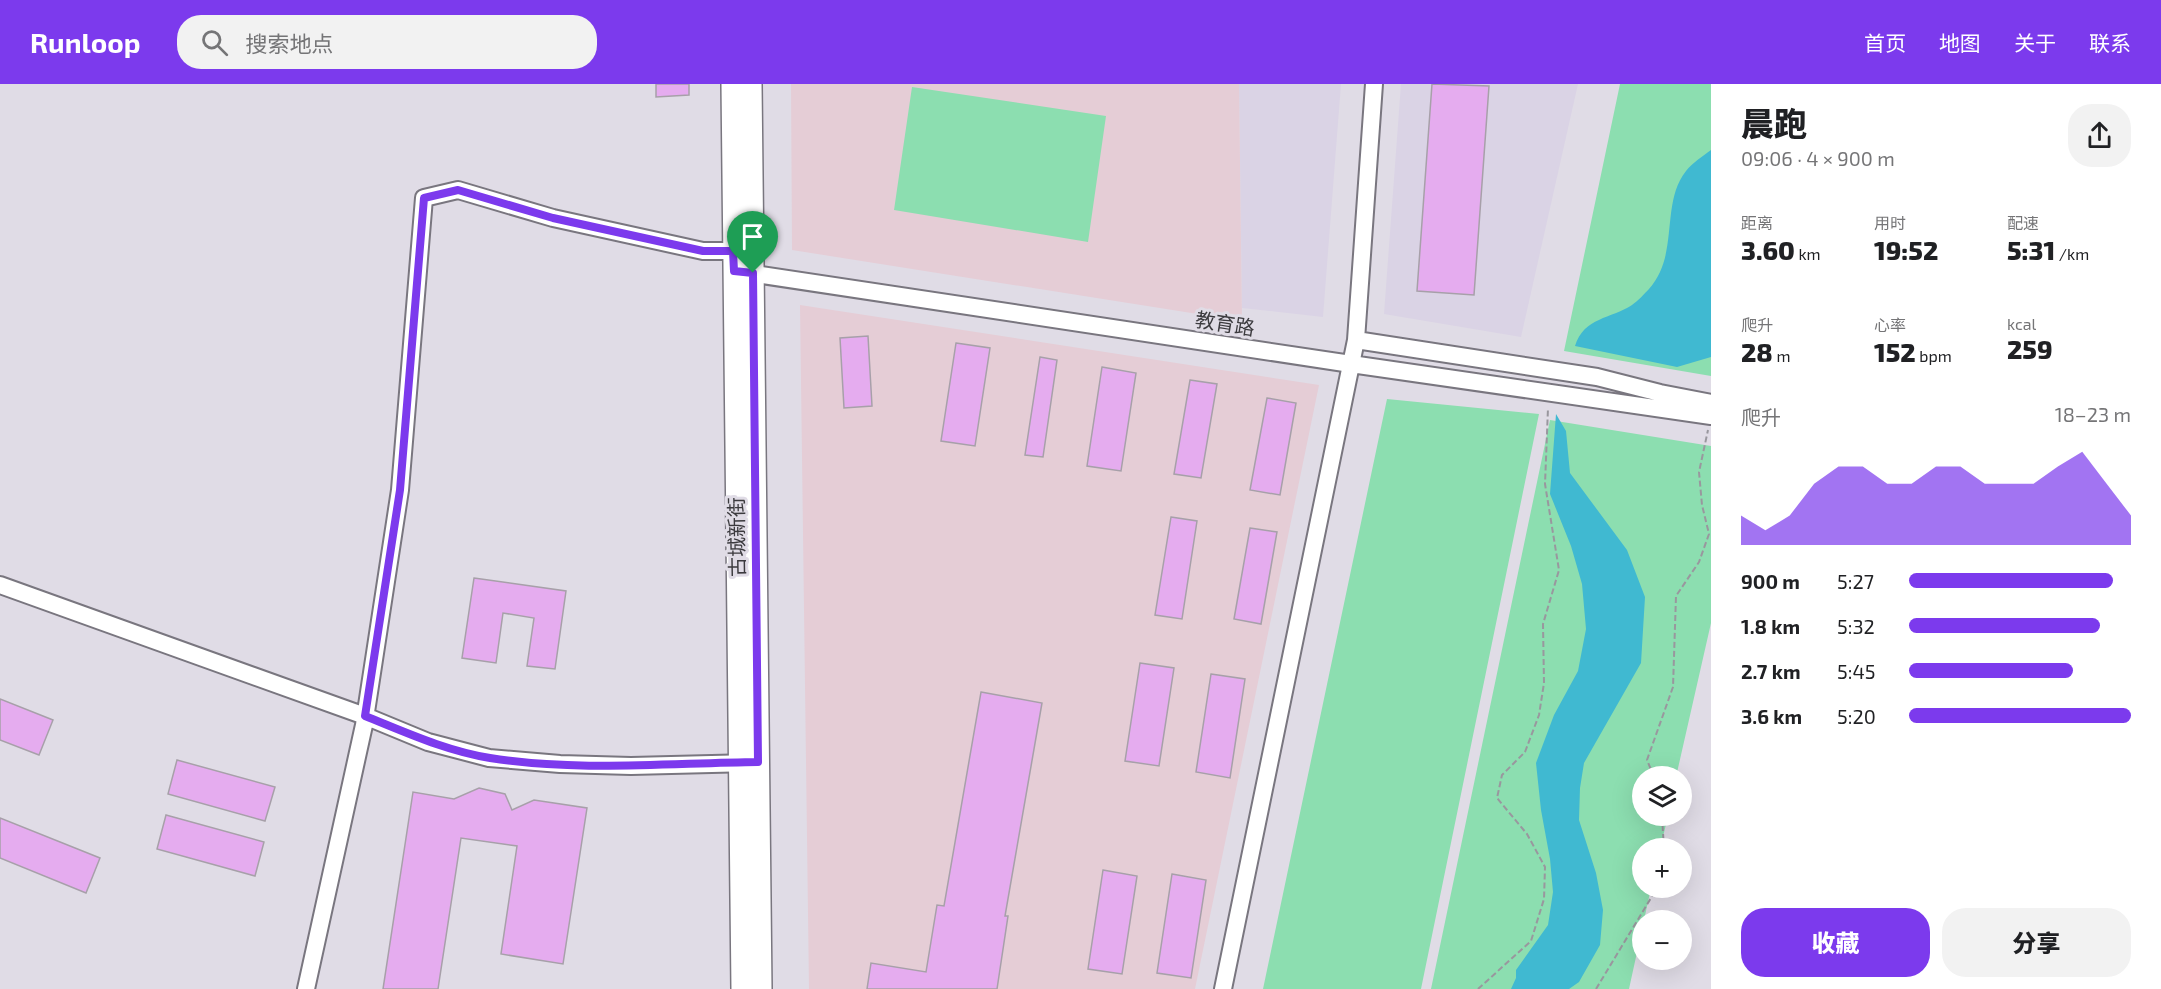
<!DOCTYPE html>
<html lang="zh">
<head>
<meta charset="utf-8">
<style>
  :root { --surface:#fff; --page:#f2f2f2; --text:#202124; --muted:#757577; --accent:#7c3aed }
  body { margin:0; font-family:"Exo 2","Noto Sans SC",sans-serif; background:var(--page); color:var(--text); height:100vh; display:flex; flex-direction:column; font-size:22px; white-space:nowrap }
  * { box-sizing:border-box; margin:0 }
  p { font-size:20px; color:var(--muted) }
  .icon { flex:none; width:33px; height:33px; fill:none; stroke:currentColor; stroke-width:2; stroke-linecap:round; stroke-linejoin:round }
  .map { position:relative; flex:1; overflow:hidden }
  .side { display:flex; flex-direction:column; background:var(--surface); width:450px }
  .side>* { flex:none }
  .tools { position:absolute; left:1632px; top:682px; display:grid; gap:12px }
  .tools a { display:grid; place-items:center; width:60px; height:60px; border-radius:50%; background:var(--surface); box-shadow:0 6px 24px #0002; font-size:30px }
  .pin { position:absolute; display:grid; place-items:center; width:51px; height:51px; color:#fff; margin:-62px -26px; border-radius:50% 50% 50% 0; rotate:-45deg; box-shadow:0 0 6px #0007 }
  .pin .icon { rotate:45deg }
  .round { display:grid; place-items:center; flex:none; width:63px; height:63px; border-radius:24px; background:var(--page) }
  .headline { display:flex; align-items:center; justify-content:space-between; height:102px; padding:0 30px }
  h1 { font-size:33px; font-weight:800; line-height:45px }
  .figures { display:grid; grid-template-columns:repeat(3,1fr); gap:9px; height:102px; padding:6px 30px }
  .figures div { display:grid; align-content:center }
  .figures b { font-size:26px; font-weight:800 }
  .figures small { font-size:16px; font-weight:400 }
  .figures p { font-size:16px }
  .chart { height:168px; padding:12px 30px }
  .chart p { display:flex; justify-content:space-between }
  .chart svg { width:100%; height:108px; margin-top:6px; fill:var(--accent); opacity:.7 }
  .primary-button { display:flex; gap:12px; margin-top:auto; padding:12px 30px }
  .primary-button a { flex:1; height:69px; border-radius:24px; background:var(--accent); color:#fff; font-size:24px; font-weight:800; line-height:69px; text-align:center }
  .primary-button a+a { background:var(--page); color:var(--text) }
  ul { padding:0 30px; list-style:none; font-size:20px }
  li { display:grid; grid-template-columns:96px 72px 1fr; align-items:center; height:45px }
  li i { height:15px; border-radius:8px; background:var(--accent) }
  header { display:flex; align-items:center; gap:36px; box-sizing:border-box; height:84px; padding:0 30px; background:var(--accent); color:#fff }
  header strong { font-size:28px }
  nav { display:flex; gap:33px; margin-inline-start:auto; font-size:21px }
  .search { width:420px; height:54px; background:var(--page); display:flex; align-items:center; gap:15px; box-sizing:border-box; padding:0 21px; border-radius:24px; color:var(--muted); font-size:22px }
  main { display:flex; flex:1; min-height:0 }
  .map>svg:first-child { display:block }
  .built { fill:#dad3e5 }
  .education { fill:#e5cdd6 }
  .green { fill:#8cdeb0 }
  .water { fill:#40b9d1 }
  .building { fill:#e5acef; stroke:#a7a0a9; stroke-width:1.5 }
  .lines { fill:none; stroke-linecap:round; stroke-linejoin:round }
  .minor-casing { stroke:#79767f; stroke-width:20 }
  .major-casing { stroke:#79767f; stroke-width:24 }
  .path { stroke:#99979e; stroke-width:2; stroke-dasharray:6 3; stroke-linecap:butt }
  .minor { stroke:#fff; stroke-width:16 }
  .major { stroke:#fff; stroke-width:21 }
  .route-casing { stroke:#fff; stroke-width:12 }
  .route { stroke:#7c3aed; stroke-width:8 }
  .labels { text-anchor:middle; stroke-width:6; stroke-linejoin:round; paint-order:stroke }
  .street-label { font-size:20px; fill:#3b3a3e; stroke:#e0dce6 }
</style>
</head>
<body>
<header>
<strong>Runloop</strong>
<div class="search"><svg class="icon" aria-label="search" viewBox="0 0 24 24"><circle cx="10" cy="10" r="6"/><path d="M15 15l6 6"/></svg>搜索地点</div>
<nav><a>首页</a><a>地图</a><a>关于</a><a>联系</a></nav>
</header>
<main>
<div class="map">
<svg width="1711" height="905" viewBox="0 0 1711 905">
  <rect width="100%" height="100%" fill="#e0dce6"/>
  <!-- built -->
  <path class="built" d="M1239,0H1341L1323,233L1242,224Z
    M1401,0H1578L1521,253L1384,230Z"/>
  <!-- education -->
  <path class="education" d="M791,0H1239L1242,237L792,166Z
    M800,221L1319,301L1195,905H809Z"/>
  <!-- green -->
  <path class="green" d="M1620,0H1711V292L1564,267Z
    M912,3L1106,32L1088,158L894,126Z
    M1387,315L1539,330L1421,905H1263Z
    M1550,336L1711,362V539L1676,693H1642V732H1668L1660,765H1642V804H1651L1629,905H1431Z"/>
  <!-- water -->
  <path class="water" d="M1711,66V273L1677,283L1575,262C1584,233 1611,235 1632,221C1638,217 1644,210 1649,205C1680,170 1660,120 1686,87C1692,79 1703,72 1711,66Z
    M1556,330L1566,347L1570,389L1627,466L1645,513L1641,579L1584,679L1580,704L1579,736L1596,789L1603,826L1600,861L1579,898L1569,905H1511L1516,894V886L1548,841L1553,808L1550,775L1541,726L1536,679L1554,631L1578,587L1586,545L1582,500L1571,462L1550,410Z"/>
  <!-- building -->
  <path class="building" d="M656,0H689V11L656,13Z
    M1432,0L1489,2L1474,211L1417,207Z
    M868,252L872,322L844,324L840,254Z
    M956,259L990,264L975,362L941,357Z
    M1040,273L1057,276L1043,373L1025,371Z
    M1102,283L1136,289L1121,387L1087,382Z
    M1190,296L1217,300L1201,394L1174,390Z
    M1267,314L1296,319L1280,411L1250,406Z
    M1171,433L1197,437L1182,535L1155,531Z
    M1250,444L1277,448L1261,540L1234,535Z
    M474,494L566,507L555,585L527,582L534,534L503,529L496,579L462,574Z
    M1140,579L1174,584L1159,682L1125,677Z
    M1211,590L1245,595L1230,694L1196,688Z
    M981,608L1042,619L1005,832H1008L997,905H867L871,879L926,888L937,821L944,822Z
    M0,615L53,636L39,671L0,656Z
    M177,676L275,703L265,737L168,710Z
    M479,704L505,710L512,726L534,716L587,724L563,880L501,870L517,762L461,754L438,905H383L413,708L454,715Z
    M166,731L264,758L255,792L157,765Z
    M0,734L100,774L86,809L0,774Z
    M1103,786L1137,792L1122,890L1088,885Z
    M1172,790L1206,796L1191,894L1157,889Z"/>
  <g class="lines">
    <!-- minor casing -->
    <g class="minor-casing">
      <path id="minor" d="M742,188L1351,280L1711,332
        M1356,256L1597,293L1660,309L1711,319
        M0,501L365,632L428,658L489,674L560,680L631,682L752,679
        M306,905L364,641L400,406L424,114L458,106L553,134L703,167H733
        M1223,905L1356,256L1374,0"/>
    </g>
    <!-- major casing -->
    <g class="major-casing">
      <path id="major" d="M732,0L742,905
        M751,0L761,905"/>
    </g>
    <!-- path -->
    <path class="path" d="M1654,693L1647,676L1673,603L1676,512L1699,478L1709,450L1702,421L1699,388L1708,346
      M1662,732L1664,765
      M1478,905L1531,857L1544,815L1545,783L1527,750L1497,714L1502,691L1525,668L1539,631L1544,599L1543,540L1559,486L1545,400L1548,324
      M1596,905L1657,804"/>
    <!-- minor -->
    <use href="#minor" class="minor"/>
    <!-- major -->
    <use href="#major" class="major"/>
  </g>
  <g class="lines">
    <!-- route casing -->
    <g class="route-casing">
      <path id="route" d="M458,106L553,134L703,167H733L734,187L753,189L758,678C669,679 578,688 490,674C446,667 405,648 365,632L400,406L424,114Z"/>
    </g>
    <!-- route -->
    <use href="#route" class="route"/>
  </g>
  <g class="labels">
    <!-- street labels -->
    <g class="street-label">
      <text transform="translate(1225 240) rotate(9)" y="7">教育路</text>
      <text transform="translate(737 453) rotate(-91)" y="7">古城新街</text>
    </g>
  </g>
</svg>
<div class="tools">
<a><svg class="icon" aria-label="layers" viewBox="0 0 24 24"><path d="M12 4l9 5-9 5-9-5zM3 14l9 5 9-5"/></svg></a>
<a>+</a>
<a>−</a>
</div>
<div class="pin" style="left:753px;top:189px;background:#1e9e55"><svg class="icon" aria-label="arrive" viewBox="0 0 24 24"><path d="M6 21V4h12l-3 4 3 4H6"/></svg></div>
</div>
<section class="side">
<div class="headline"><div><h1>晨跑</h1><p>09:06 · 4 × 900 m</p></div><a class="round"><svg class="icon" aria-label="share" viewBox="0 0 24 24"><path d="M12 15V3M7 8l5-5 5 5M5 13v7h14v-7"/></svg></a></div>
<div class="figures">
<div><p>距离</p><b>3.60<small> km</small></b></div>
<div><p>用时</p><b>19:52</b></div>
<div><p>配速</p><b>5:31<small> /km</small></b></div>
</div>
<div class="figures">
<div><p>爬升</p><b>28<small> m</small></b></div>
<div><p>心率</p><b>152<small> bpm</small></b></div>
<div><p>kcal</p><b>259</b></div>
</div>
<div class="chart"><p><span>爬升</span>18–23 m</p>
<svg viewBox="0 0 160 44" preserveAspectRatio="none"><path d="M0 44V32L10 38L20 32L30 19L40 12L50 12L60 19L70 19L80 12L90 12L100 19L110 19L120 19L130 12L140 6L150 19L160 32V44z"/></svg>
</div>
<ul>
<li><b>900 m</b>5:27<i style="width:92%"></i></li>
<li><b>1.8 km</b>5:32<i style="width:86%"></i></li>
<li><b>2.7 km</b>5:45<i style="width:74%"></i></li>
<li><b>3.6 km</b>5:20<i style="width:100%"></i></li>
</ul>
<div class="primary-button"><a>收藏</a><a>分享</a></div>
</section>
</main>
</body>
</html>
